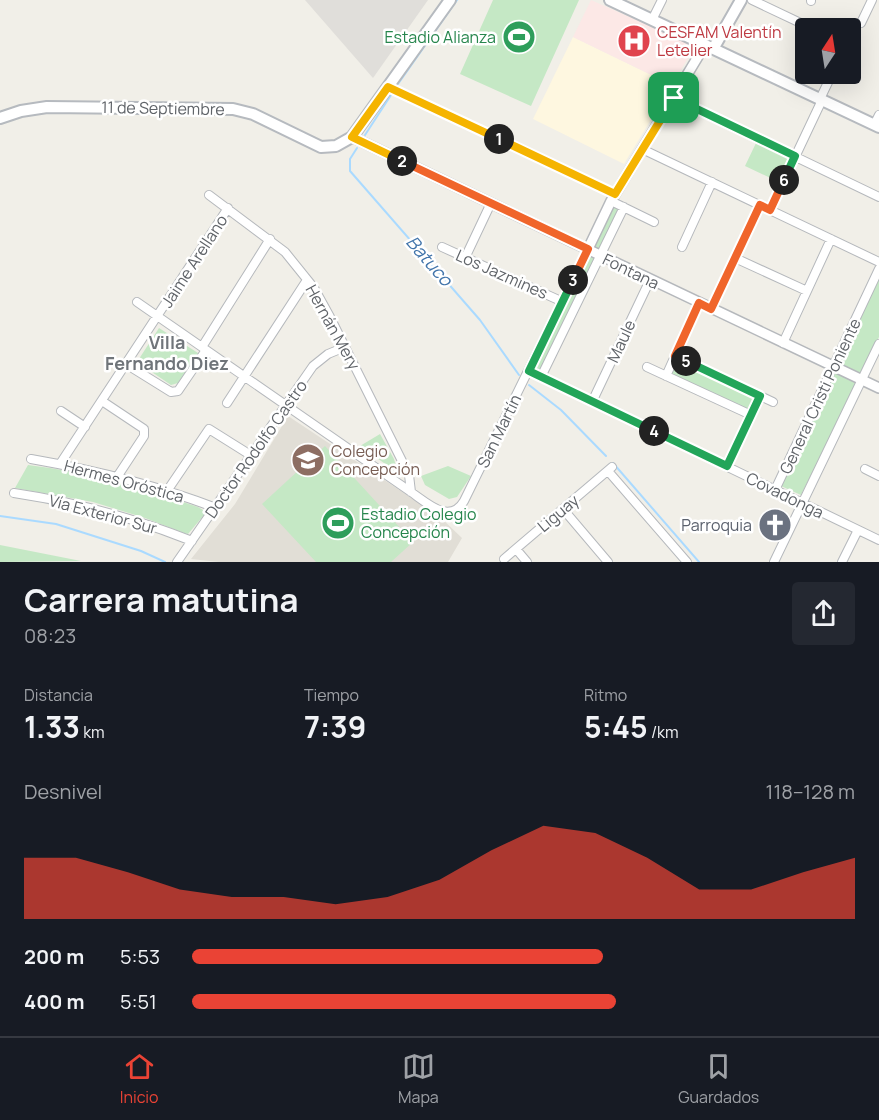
<!DOCTYPE html>
<html lang="es">
<head>
<meta charset="utf-8">
<style>
  :root { --surface:#171b24; --page:#242831; --text:#f1f3f6; --muted:#9ea1a6; --line:#363941; --accent:#ea4335 }
  body { margin:0; font-family:Manrope,sans-serif; background:var(--page); color:var(--text); height:100vh; display:flex; flex-direction:column; font-size:22px; white-space:nowrap }
  * { box-sizing:border-box; margin:0 }
  p { font-size:20px; color:var(--muted) }
  .icon { flex:none; width:33px; height:33px; fill:none; stroke:currentColor; stroke-width:2; stroke-linecap:round; stroke-linejoin:round }
  .map { position:relative; height:562px; overflow:hidden }
  .drawer { display:flex; flex-direction:column; background:var(--surface); flex:1 }
  .drawer>* { flex:none }
  .needle { width:39px; rotate:12deg }
  .fabs { position:absolute; left:795px; top:18px; display:grid; gap:12px }
  .fabs a { display:grid; place-items:center; width:66px; height:66px; border-radius:6px; background:var(--surface); box-shadow:0 6px 24px #0002; font-size:30px }
  .pin { position:absolute; display:grid; place-items:center; width:51px; height:51px; color:#fff; margin:-26px; border-radius:12px; box-shadow:0 3px 9px #0006 }
  .km { position:absolute; width:30px; height:30px; margin:-15px; border-radius:50%; background:#222; color:#fff; font-size:16px; line-height:30px; text-align:center }
  .round { display:grid; place-items:center; flex:none; width:63px; height:63px; border-radius:6px; background:var(--page) }
  .headline { display:flex; align-items:center; justify-content:space-between; height:102px; padding:0 24px }
  h1 { font-size:33px; font-weight:700; line-height:45px }
  .metrics { display:grid; grid-template-columns:repeat(3,1fr); gap:9px; height:102px; padding:6px 24px }
  .metrics div { display:grid; align-content:center }
  .metrics b { font-size:30px; font-weight:700 }
  .metrics small { font-size:16px; font-weight:400 }
  .metrics p { font-size:16px }
  .chart { height:168px; padding:12px 24px }
  .chart p { display:flex; justify-content:space-between }
  .chart svg { width:100%; height:108px; margin-top:6px; fill:var(--accent); opacity:.7 }
  ul { padding:0 24px; list-style:none; font-size:20px }
  li { display:grid; grid-template-columns:96px 72px 1fr; align-items:center; height:45px }
  li i { height:15px; border-radius:8px; background:var(--accent) }
  .tab-bar { display:flex; justify-content:space-around; align-items:center; height:84px; border-top:2px solid var(--line); background:var(--surface); font-size:16px; color:var(--muted) }
  .tab-bar a { display:grid; justify-items:center; gap:3px }
  .tab-bar .active { color:var(--accent) }
  .map>svg:first-child { display:block }
  .commercial { fill:#fef7e0 }
  .industrial { fill:#e0deda }
  .education { fill:#e1ded6 }
  .medical { fill:#fce8e6 }
  .green { fill:#c5e8c5 }
  .lines { fill:none; stroke-linecap:round; stroke-linejoin:round }
  .stream { stroke:#aadaff; stroke-width:2 }
  .minor-casing { stroke:#b5b8bc; stroke-width:10 }
  .tertiary-casing { stroke:#b5b8bc; stroke-width:12 }
  .secondary-casing { stroke:#b6babf; stroke-width:14 }
  .minor { stroke:#fff; stroke-width:8 }
  .tertiary { stroke:#fff; stroke-width:9 }
  .secondary { stroke:#fff; stroke-width:10 }
  .split-1-casing { stroke:#fff; stroke-width:12 }
  .split-2-casing { stroke:#fff; stroke-width:12 }
  .split-3-casing { stroke:#fff; stroke-width:12 }
  .split-4-casing { stroke:#fff; stroke-width:12 }
  .split-5-casing { stroke:#fff; stroke-width:12 }
  .split-6-casing { stroke:#fff; stroke-width:12 }
  .split-7-casing { stroke:#fff; stroke-width:12 }
  .split-1 { stroke:#f5b400; stroke-width:8 }
  .split-2 { stroke:#f5b400; stroke-width:8 }
  .split-3 { stroke:#f0652b; stroke-width:8 }
  .split-4 { stroke:#22a559; stroke-width:8 }
  .split-5 { stroke:#22a559; stroke-width:8 }
  .split-6 { stroke:#f0652b; stroke-width:8 }
  .split-7 { stroke:#22a559; stroke-width:8 }
  .labels { text-anchor:middle; stroke-width:5; stroke-linejoin:round; paint-order:stroke }
  .health-label { font-size:16px; fill:#be3a42; stroke:#fff; text-anchor:start }
  .leisure-label { font-size:16px; fill:#27864d; stroke:#fff; text-anchor:end }
  .street-label { font-size:16px; fill:#5f6368; stroke:#fff }
  .education-label { font-size:16px; fill:#785e54; stroke:#fff; text-anchor:start }
  .worship-label { font-size:16px; fill:#5b616d; stroke:#fff; text-anchor:end }
  .water-label { font-size:18px; font-style:italic; fill:#4174aa; stroke:#fff }
  .neighbourhood-label { font-size:18px; font-weight:bold; fill:#70757a; stroke:#fff }
</style>
</head>
<body>
<div class="map">
<svg width="879" height="562" viewBox="0 0 879 562">
  <rect width="100%" height="100%" fill="#f1efe8"/>
  <!-- commercial -->
  <path class="commercial" d="M573,37L672,85L624,164L533,119Z"/>
  <!-- industrial -->
  <path class="industrial" d="M305,0H428L373,78Z"/>
  <!-- education -->
  <path class="education" d="M288,416L440,517L462,538L448,562H219L191,559L235,504Z"/>
  <!-- medical -->
  <path class="medical" d="M591,0L695,46L672,85L573,37Z"/>
  <!-- green -->
  <path class="green" d="M493,0H579L531,106L460,74Z
    M756,143L789,157L777,181L745,166Z
    M612,204L620,208L540,372L533,370Z
    M879,279V337L801,495L781,486Z
    M159,328L198,353L178,383L171,385L137,362Z
    M677,359L758,397L750,413L670,374Z
    M380,434L394,459L398,473L360,446Z
    M325,446L413,542L391,562H316L262,504Z
    M28,465C87,472 142,488 198,507L203,510L204,515L188,534L184,533L145,518L93,502L15,488Z
    M448,466L471,476L457,497L449,499L425,485L421,476Z
    M0,545L81,561L0,562Z"/>
  <g class="lines">
    <!-- stream -->
    <path class="stream" d="M398,84L457,0
      M365,135L391,95
      M357,148L350,159V171L480,320L519,375
      M529,385L561,410L606,456
      M613,463L699,562
      M0,516L56,524L141,551L165,562"/>
    <!-- minor casing -->
    <g class="minor-casing">
      <path id="minor" d="M752,0L809,27
        M811,1V0
        M652,20L662,0
        M861,23L872,0
        M388,87L615,194
        M673,98L879,197
        M820,99L832,74
        M874,125L879,115
        M642,149L879,262
        M209,195L285,252L314,288L330,317L409,475L411,492
        M611,201L654,222
        M770,210L822,100
        M442,247L563,302
        M682,247L712,182
        M465,258L491,203
        M735,258L807,291
        M137,302L411,492C427,503 450,525 464,501L588,249
        M711,309L760,205
        M783,343L831,239
        M202,347L270,239
        M675,356L773,402
        M126,364L171,392L178,391L206,350
        M647,367L751,415
        M529,371L879,540
        M666,376L699,303
        M541,377L624,207
        M102,401L144,429V436L117,477
        M592,402L650,280
        M227,403L307,280
        M61,411L85,427
        M31,459C94,470 156,485 216,508
        M60,464L228,208
        M727,467L760,396
        M865,469L879,476
        M608,471L687,562
        M775,490L879,269
        M167,491L209,429L252,456
        M14,493C75,502 134,518 192,541
        M563,509L608,562
        M516,549L527,562
        M504,559L612,467
        M177,562L313,366L328,354L345,347
        M774,562L879,344
        M842,562L858,530"/>
    </g>
    <!-- tertiary casing -->
    <g class="tertiary-casing">
      <path id="tertiary" d="M352,137L879,388
        M588,249L611,201L705,45"/>
    </g>
    <!-- secondary casing -->
    <g class="secondary-casing">
      <path id="secondary" d="M610,0L879,127
        M713,49L741,0
        M0,118L21,111L47,107L233,109L253,114L321,147L336,146L352,137L450,0"/>
    </g>
    <!-- minor -->
    <use href="#minor" class="minor"/>
    <!-- tertiary -->
    <use href="#tertiary" class="tertiary"/>
    <!-- secondary -->
    <use href="#secondary" class="secondary"/>
  </g>
  <g class="lines">
    <!-- split-1 casing -->
    <g class="split-1-casing">
      <path id="split-1" d="M499,139L615,194L674,98"/>
    </g>
    <!-- split-2 casing -->
    <g class="split-2-casing">
      <path id="split-2" d="M402,161L352,137L388,87L499,139"/>
    </g>
    <!-- split-3 casing -->
    <g class="split-3-casing">
      <path id="split-3" d="M402,161L588,249L573,280"/>
    </g>
    <!-- split-4 casing -->
    <g class="split-4-casing">
      <path id="split-4" d="M573,280L529,371L654,431"/>
    </g>
    <!-- split-5 casing -->
    <g class="split-5-casing">
      <path id="split-5" d="M654,431L727,466L760,396L686,361"/>
    </g>
    <!-- split-6 casing -->
    <g class="split-6-casing">
      <path id="split-6" d="M686,361L675,356L699,303L711,309L760,205L770,210L784,180"/>
    </g>
    <!-- split-7 casing -->
    <g class="split-7-casing">
      <path id="split-7" d="M674,98L795,156L784,180"/>
    </g>
    <!-- split-1 -->
    <use href="#split-1" class="split-1"/>
    <!-- split-2 -->
    <use href="#split-2" class="split-2"/>
    <!-- split-3 -->
    <use href="#split-3" class="split-3"/>
    <!-- split-4 -->
    <use href="#split-4" class="split-4"/>
    <!-- split-5 -->
    <use href="#split-5" class="split-5"/>
    <!-- split-6 -->
    <use href="#split-6" class="split-6"/>
    <!-- split-7 -->
    <use href="#split-7" class="split-7"/>
  </g>
  <!-- icons -->
  <defs>
    <g id="stadium-disc" transform="scale(1.725)"><circle r="9.5" fill="#2e9e5b" stroke="#fff"/><path d="M0-5a6.5 5 0 1 0 0 10a6.5 5 0 1 0 0-10ZM-3.5-1.8h7v3.6h-7Z" fill="#fff"/></g>
    <g id="hospital-disc" transform="scale(1.725)"><circle r="9.5" fill="#e0444e" stroke="#fff"/><path d="M-5-5h3v3.5h4V-5h3V5h-3V1.5h-4V5h-3Z" fill="#fff"/></g>
    <g id="school-disc" transform="scale(1.725)"><circle r="9.5" fill="#8d6e63" stroke="#fff"/><path d="M0-5L7-2L0 1L-7-2ZM-4 1L0 2.5L4 1V4Q0 6-4 4Z" fill="#fff"/></g>
    <g id="church-disc" transform="scale(1.725)"><circle r="9.5" fill="#6b7280" stroke="#fff"/><path d="M-1.2-6h2.4v3.5h3.3v2.4h-3.3V6h-2.4V-.1h-3.3v-2.4h3.3Z" fill="#fff"/></g>
  </defs>
  <g fill-rule="evenodd">
    <use href="#stadium-disc" x="519" y="37"/>
    <use href="#hospital-disc" x="634" y="41"/>
    <use href="#school-disc" x="308" y="460"/>
    <use href="#stadium-disc" x="338" y="523"/>
    <use href="#church-disc" x="775" y="525"/>
  </g>
  <g class="labels">
    <!-- health labels -->
    <g class="health-label">
      <text x="657" y="38">CESFAM Valentín<tspan x="657" dy="18">Letelier</tspan></text>
    </g>
    <!-- leisure labels -->
    <g class="leisure-label">
      <text x="496" y="43">Estadio Alianza</text>
      <text x="361" y="520" text-anchor="start">Estadio Colegio<tspan x="361" dy="18">Concepción</tspan></text>
    </g>
    <!-- street labels -->
    <g class="street-label">
      <text transform="translate(163 108) rotate(1)" y="6">11 de Septiembre</text>
      <text transform="translate(194 261) rotate(-57)" y="6">Jaime Arellano</text>
      <text transform="translate(631 271) rotate(26)" y="6">Fontana</text>
      <text transform="translate(502 274) rotate(24)" y="6">Los Jazmines</text>
      <text transform="translate(333 327) rotate(61)" y="6">Hernán Mery</text>
      <text transform="translate(621 341) rotate(-65)" y="6">Maule</text>
      <text transform="translate(820 396) rotate(-65)" y="6">General Cristi Poniente</text>
      <text transform="translate(499 431) rotate(-64)" y="6">San Martín</text>
      <text transform="translate(256 449) rotate(-55)" y="6">Doctor Rodolfo Castro</text>
      <text transform="translate(124 481) rotate(15)" y="6">Hermes Oróstica</text>
      <text transform="translate(785 495) rotate(26)" y="6">Covadonga</text>
      <text transform="translate(558 513) rotate(-40)" y="6">Liguay</text>
      <text transform="translate(103 514) rotate(15)" y="6">Vía Exterior Sur</text>
    </g>
    <!-- education labels -->
    <g class="education-label">
      <text x="331" y="457">Colegio<tspan x="331" dy="18">Concepción</tspan></text>
    </g>
    <!-- worship labels -->
    <g class="worship-label">
      <text x="752" y="531">Parroquia</text>
    </g>
    <!-- water labels -->
    <g class="water-label">
      <text transform="translate(429 261) rotate(49)" y="6">Batuco</text>
    </g>
    <!-- neighbourhood labels -->
    <g class="neighbourhood-label">
      <text x="167" y="349">Villa<tspan x="167" dy="21">Fernando Diez</tspan></text>
    </g>
  </g>
</svg>
<div class="fabs">
<a><svg class="needle" viewBox="-14 -14 28 28"><path d="M0-13l5 13h-10z" fill="#e53935"/><path d="M0 13l5-13h-10z" fill="#9ea1a6"/></svg></a>
</div>
<div class="pin" style="left:674px;top:98px;background:#1e9e55"><svg class="icon" aria-label="arrive" viewBox="0 0 24 24"><path d="M6 21V4h12l-3 4 3 4H6"/></svg></div>
<b class="km" style="left:499px;top:139px">1</b>
<b class="km" style="left:402px;top:161px">2</b>
<b class="km" style="left:573px;top:280px">3</b>
<b class="km" style="left:654px;top:431px">4</b>
<b class="km" style="left:686px;top:361px">5</b>
<b class="km" style="left:784px;top:180px">6</b>
</div>
<section class="drawer">
<div class="headline"><div><h1>Carrera matutina</h1><p>08:23</p></div><a class="round"><svg class="icon" aria-label="share" viewBox="0 0 24 24"><path d="M12 15V3M7 8l5-5 5 5M5 13v7h14v-7"/></svg></a></div>
<div class="metrics">
<div><p>Distancia</p><b>1.33<small> km</small></b></div>
<div><p>Tiempo</p><b>7:39</b></div>
<div><p>Ritmo</p><b>5:45<small> /km</small></b></div>
</div>
<div class="chart"><p><span>Desnivel</span>118–128 m</p>
<svg viewBox="0 0 160 44" preserveAspectRatio="none"><path d="M0 44V19L10 19L20 25L30 32L40 35L50 35L60 38L70 35L80 28L90 16L100 6L110 9L120 19L130 32L140 32L150 25L160 19V44z"/></svg>
</div>
<ul>
<li><b>200 m</b>5:53<i style="width:62%"></i></li>
<li><b>400 m</b>5:51<i style="width:64%"></i></li>
</ul>
</section>
<nav class="tab-bar">
<a class="active"><svg class="icon" aria-label="home" viewBox="0 0 24 24"><path d="M3 11l9-7 9 7M6 9v11h12V9"/></svg>Inicio</a>
<a><svg class="icon" aria-label="map" viewBox="0 0 24 24"><path d="M3 6l6-2 6 2 6-2v14l-6 2-6-2-6 2zM9 4v14M15 6v14"/></svg>Mapa</a>
<a><svg class="icon" aria-label="saved" viewBox="0 0 24 24"><path d="M7 4h10v16l-5-4-5 4z"/></svg>Guardados</a>
</nav>
</body>
</html>
